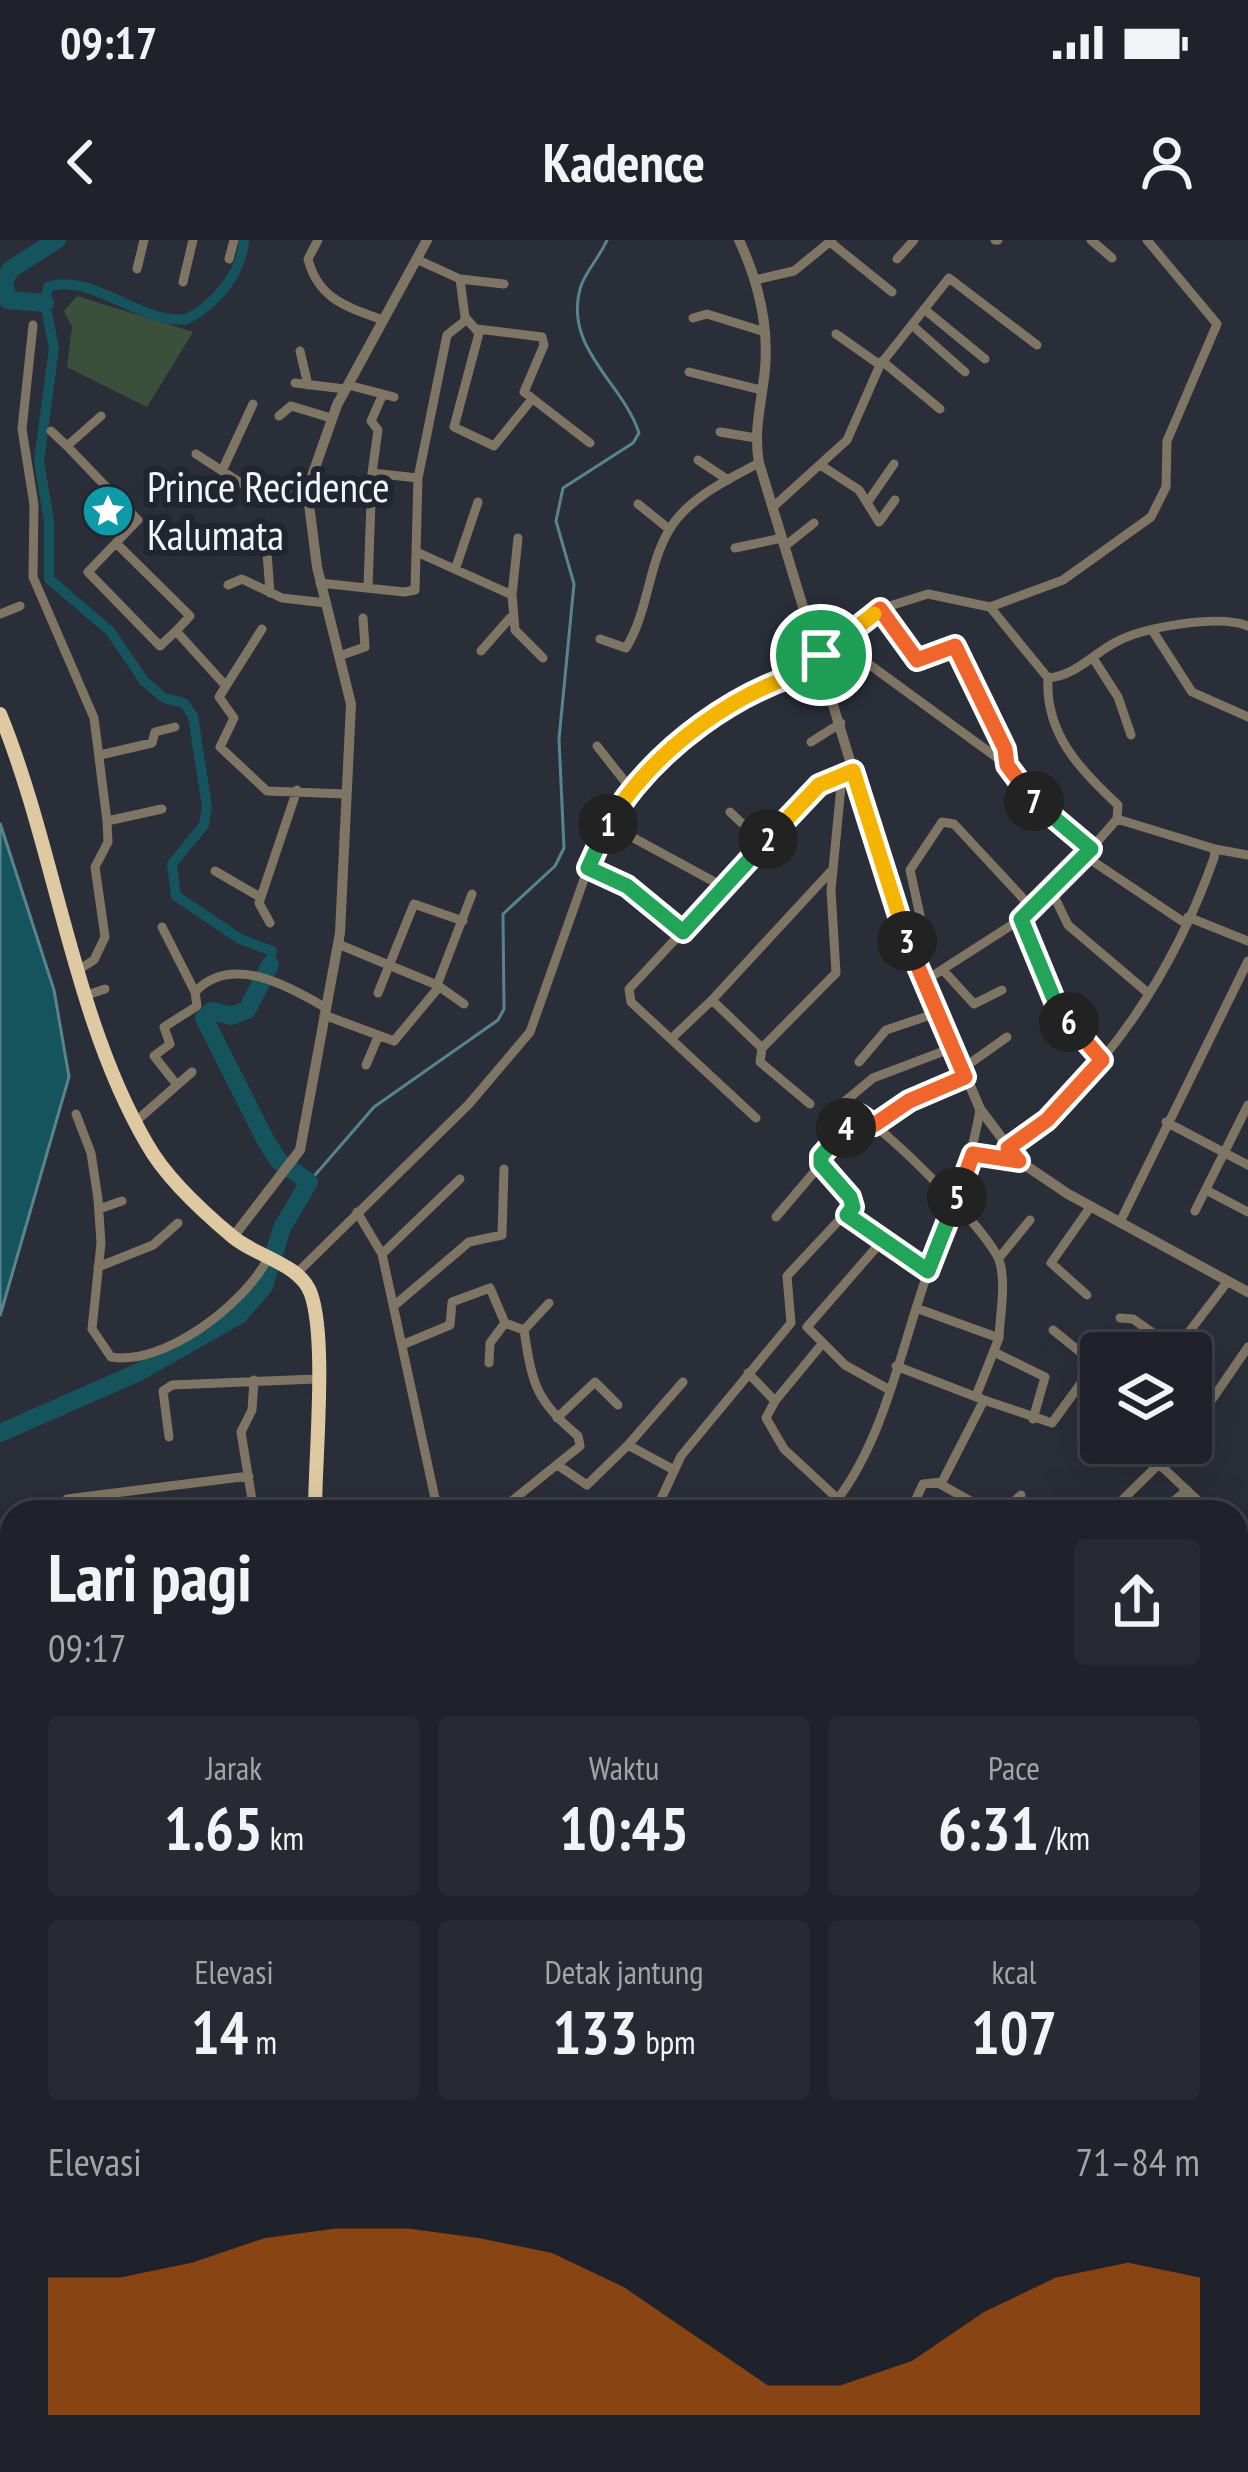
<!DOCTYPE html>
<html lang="id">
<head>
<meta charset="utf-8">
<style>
  :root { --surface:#20222b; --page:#282a33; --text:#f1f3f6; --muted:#a2a4a9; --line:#3d3f47; --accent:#b45309 }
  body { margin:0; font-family:"PT Sans Narrow",sans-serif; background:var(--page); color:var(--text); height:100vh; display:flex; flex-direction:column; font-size:45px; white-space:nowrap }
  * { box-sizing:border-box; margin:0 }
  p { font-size:39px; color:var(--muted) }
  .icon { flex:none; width:66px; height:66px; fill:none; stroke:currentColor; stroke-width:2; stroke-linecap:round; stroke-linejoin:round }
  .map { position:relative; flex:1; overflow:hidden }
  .drawer { position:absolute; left:0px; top:1260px; width:1248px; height:972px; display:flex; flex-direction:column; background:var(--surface); border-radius:36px 36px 0 0; box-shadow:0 12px 48px #0002,0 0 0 3px var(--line) }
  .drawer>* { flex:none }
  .controls { position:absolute; left:1080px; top:1092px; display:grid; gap:24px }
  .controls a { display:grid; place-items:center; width:132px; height:132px; border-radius:12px; background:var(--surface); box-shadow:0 12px 48px #0002,0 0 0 3px var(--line); font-size:60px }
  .pin { position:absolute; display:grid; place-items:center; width:102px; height:102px; color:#fff; margin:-51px; border:6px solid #fff; border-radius:50%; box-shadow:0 3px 12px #0007 }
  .km { position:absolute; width:60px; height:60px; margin:-30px; border-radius:50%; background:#222; color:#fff; font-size:33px; line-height:60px; text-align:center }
  .round { display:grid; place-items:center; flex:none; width:126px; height:126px; border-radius:12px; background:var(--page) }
  .head { display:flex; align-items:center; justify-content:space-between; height:204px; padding:0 48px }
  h1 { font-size:66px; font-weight:800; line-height:90px }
  .metrics { display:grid; grid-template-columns:repeat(3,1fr); gap:18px; height:204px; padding:12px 48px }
  .metrics div { display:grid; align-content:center; border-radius:12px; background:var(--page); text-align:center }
  .metrics b { font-size:60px; font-weight:800 }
  .metrics small { font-size:33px; font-weight:400 }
  .metrics p { font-size:33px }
  .chart { height:336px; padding:24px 48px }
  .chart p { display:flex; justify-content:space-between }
  .chart svg { width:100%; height:216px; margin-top:12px; fill:var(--accent); opacity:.7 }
  .status { display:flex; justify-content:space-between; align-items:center; height:84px; padding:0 60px; background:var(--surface); direction:ltr }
  .status svg { height:33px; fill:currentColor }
  header { display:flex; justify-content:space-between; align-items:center; height:156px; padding:0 48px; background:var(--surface); font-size:54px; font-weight:800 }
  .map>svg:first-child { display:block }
  .green { fill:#3a503b }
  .water { fill:#16545d; stroke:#58848d; stroke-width:3 }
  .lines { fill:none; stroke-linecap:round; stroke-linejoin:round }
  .stream { stroke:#58848d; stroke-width:3 }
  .canal { stroke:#16545d; stroke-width:10 }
  .river { stroke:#16545d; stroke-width:18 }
  .minor { stroke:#7f7564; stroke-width:9 }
  .tertiary { stroke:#7f7564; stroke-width:10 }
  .trunk { stroke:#dfc9a2; stroke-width:14 }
  .split-1-casing { stroke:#fff; stroke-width:24 }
  .split-2-casing { stroke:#fff; stroke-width:24 }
  .split-3-casing { stroke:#fff; stroke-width:24 }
  .split-4-casing { stroke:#fff; stroke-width:24 }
  .split-5-casing { stroke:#fff; stroke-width:24 }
  .split-6-casing { stroke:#fff; stroke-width:24 }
  .split-7-casing { stroke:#fff; stroke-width:24 }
  .split-8-casing { stroke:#fff; stroke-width:24 }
  .split-9-casing { stroke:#fff; stroke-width:24 }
  .split-1 { stroke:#f5b400; stroke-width:15 }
  .split-2 { stroke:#22a559; stroke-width:15 }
  .split-3 { stroke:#f5b400; stroke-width:15 }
  .split-4 { stroke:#f0652b; stroke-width:15 }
  .split-5 { stroke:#22a559; stroke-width:15 }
  .split-6 { stroke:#f0652b; stroke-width:15 }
  .split-7 { stroke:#22a559; stroke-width:15 }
  .split-8 { stroke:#f0652b; stroke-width:15 }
  .split-9 { stroke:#f5b400; stroke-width:15 }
  .labels { text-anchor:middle; stroke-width:12; stroke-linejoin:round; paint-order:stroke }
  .poi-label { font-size:42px; fill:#f2f5fc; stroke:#20252f; text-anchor:start }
</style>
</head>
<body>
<div class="status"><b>09:17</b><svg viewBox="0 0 49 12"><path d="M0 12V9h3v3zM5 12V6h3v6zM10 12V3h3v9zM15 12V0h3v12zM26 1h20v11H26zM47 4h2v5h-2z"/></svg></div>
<header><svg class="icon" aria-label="back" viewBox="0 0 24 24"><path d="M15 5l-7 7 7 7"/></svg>Kadence<svg class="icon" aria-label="person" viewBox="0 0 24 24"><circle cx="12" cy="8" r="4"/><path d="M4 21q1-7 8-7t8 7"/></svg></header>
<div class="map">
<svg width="1248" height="2232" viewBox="0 0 1248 2232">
  <rect width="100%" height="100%" fill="#2a2e39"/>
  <!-- green -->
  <path class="green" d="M77,56L193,92L147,167L67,127L72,87L64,71Z"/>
  <!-- water -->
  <path class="water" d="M0,583L54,750L69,837L0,1076Z
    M0,1949L12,1960V2220H581L589,2232H0Z
    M639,2220H783L785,2226L782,2232H649Z"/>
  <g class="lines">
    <!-- stream -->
    <path class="stream" d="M309,942L374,867L498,780L504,769L503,674L555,626L564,608L559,499L574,344L556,281L563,248L633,203L639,193C623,143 564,109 580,49C584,33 600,17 607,0"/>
    <!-- canal -->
    <path class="canal" d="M244,0C242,33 216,64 187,79C141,85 92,32 48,47L45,63L54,108L39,221L49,281V339L110,391L144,441L164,458L184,463L193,476L207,567L204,585L172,624L176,656L240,699L272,711L270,725"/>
    <!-- river -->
    <path class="river" d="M45,63L8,60L4,41L11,29L57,0
      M0,1193L139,1132L239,1075L264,1046L282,988L309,942L279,921L267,903L204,778L212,771L231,776L247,770L270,725"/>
    <!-- minor -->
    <path class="minor" d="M318,0L308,19C318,59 347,67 383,80
      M995,0H998
      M1091,0L1112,18
      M830,2L892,52
      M229,19L234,0
      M416,19L460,39L465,77L479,93L454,187L494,206L532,159
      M897,19L914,0
      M137,29L144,0
      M460,39L504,44
      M755,40L794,31L832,0
      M183,42L193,0
      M924,69L985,119
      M693,78L707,74L765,92
      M33,85L22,189L34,265L33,337L94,478L107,581L108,602L95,627L105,697L94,720L78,730
      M913,86L965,132
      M477,89L542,97L544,105L524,152L590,203
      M836,94L880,125
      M300,111L308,145
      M882,121L940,169
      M689,132L761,150
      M295,143L345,149
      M348,145L394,157
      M101,176L67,206L138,280L88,332L160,406L176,391
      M279,176L291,166L331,178
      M51,191L67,206
      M720,192L756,198
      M196,214L247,247L309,255
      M698,220L728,240
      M822,226L859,250L879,282L895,260
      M222,231L253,164
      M372,233L378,190L371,181L383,154
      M418,238L447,95L466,80
      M867,263L894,224
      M638,264L669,289
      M773,267L847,200L880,125L949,38L1037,105
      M266,299L270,353
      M116,303L190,376L176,391L225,445
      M785,306L814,283
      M735,308L782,298
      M419,313L512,355L518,298
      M456,327L478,262
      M320,343L404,352L415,350L418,238L372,233L368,347
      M228,345L242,339L282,358L326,363
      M512,355L515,390L543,418
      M990,367L1063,340L1151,277L1166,247L1167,201L1217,84L1147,0
      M0,374L20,366
      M262,389L219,457L234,478L220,507L267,551L346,554
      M1154,393L1192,452L1248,477
      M847,397L870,425L1007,525L1005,509L955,407L913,418L880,369
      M600,399L626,408C648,372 648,327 668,292C685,260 728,239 759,223
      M481,411L510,378
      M342,415L365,407L363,378
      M821,415L880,369L928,354L990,367L1048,438C1075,436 1093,414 1116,402C1144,387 1219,374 1248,386
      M1093,418L1118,457L1131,495
      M811,502L841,483
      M597,506L630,548
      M100,515L152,503L155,492L175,487
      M1007,525L1041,570L1091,609L1117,579L1118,565C1079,529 1045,493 1048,438
      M730,572L763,603
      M107,581L162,569
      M608,584L722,646
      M1215,609L1248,615
      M1085,616L1185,683
      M588,628L627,647L683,692
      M215,631L260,657
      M1052,652L1068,685L1148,753
      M1030,671L1086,615
      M1188,677L1248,701
      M921,680L910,630L942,582L954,584L1032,668
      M270,683L259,663L297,550
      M162,687L195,752
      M338,704L437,745L464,764
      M943,730L974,764L1002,750
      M923,742L1021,679L1058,769L1103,821
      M437,745L472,654
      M378,753L414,664L463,681
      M87,755L105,749
      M324,775L394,801L439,747
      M672,798L712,760
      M762,808L836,733L831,650L842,536
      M859,822L886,790L937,773
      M366,825L378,797
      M962,829L1007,797
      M177,845L154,816L170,804L164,787L197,766L195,752C231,713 289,746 326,768
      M810,864L760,822L762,808L712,760L833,629
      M76,874L91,913L98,959L101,1003L92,1089L111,1117C164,1126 243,1065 267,1020
      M826,877L873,838L952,808
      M756,878L631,762L629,749L819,545L853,531
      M135,882L192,832
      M1166,882L1248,925
      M874,885L909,861L965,837
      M1008,908C1106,837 1174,731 1214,618L1215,609L1117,579
      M973,914L1019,921
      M1206,950L1248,972
      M99,969L122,961
      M1195,971L1248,865
      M357,972L382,1014L438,1272
      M847,975L853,967L821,918L860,875C887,890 993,995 1000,1023C1006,1046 1000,1074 999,1098
      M776,977L821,924
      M1120,982L1248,721
      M881,1002L807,1087L845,1125L888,1149
      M382,1014L460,939
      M999,1018L1030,980
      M98,1027L153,1005L178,983
      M297,1033L469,864L530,792L588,628L637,539L669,509L768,447L825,427
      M1087,1055L1051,1023L1091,966
      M395,1065L469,1002L502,995L504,929
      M916,1068L999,1098L976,1156
      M1120,1078L1133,1079L1176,1109L1228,1041
      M1053,1090L1095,1124
      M402,1105L450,1085L452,1062L490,1048L505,1083L524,1090
      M996,1113L1045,1137L1033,1179
      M489,1123L490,1103L505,1083
      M896,1126L984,1160L942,1242L923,1244L910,1272
      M748,1133L775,1161L766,1178L784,1209L838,1259
      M254,1140L252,1170L241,1192L254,1272
      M984,1160L1052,1183L1095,1124L1101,1128
      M775,1161L822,1104
      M557,1178L595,1142L618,1165
      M1191,1190L1248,1107
      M169,1197L163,1151L172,1145L316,1139
      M1179,1203L1159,1224L1210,1272
      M628,1205L683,1142
      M559,1226L587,1245L628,1205L674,1230
      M940,1244L990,1272
      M67,1259L249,1236
      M709,1271L710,1272
      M1066,1271L1067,1272
      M498,1272L580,1206L578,1196C536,1161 532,1144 524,1090L549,1063
      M655,1272L681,1216L791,1083L787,1036L843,976C861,977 906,1020 928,1032
      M827,1272C882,1211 900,1111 927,1035C946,979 971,928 980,869
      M1002,1272L1021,1255
      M1110,1272L1159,1224
      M1161,1272L1187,1250
      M1236,1295L1248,1308
      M1236,1362L1248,1372
      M1236,1439L1248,1446
      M1236,1507L1248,1514
      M1236,1739L1248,1712
      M1236,1763L1248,1768
      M1236,1791H1248
      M1236,1865L1248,1864
      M1236,1939L1248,1938
      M1236,2020L1248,2019
      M1236,2101L1248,2100
      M1236,2178L1248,2177"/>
    <!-- tertiary -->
    <path class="tertiary" d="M739,0C758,41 769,84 765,129C762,161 753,190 759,223L896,671L980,869L1019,921L1068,954L1248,1052
      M233,997L300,910L340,693L351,464L317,327L309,264L312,236L337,165L427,0
      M1236,1591L1248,1567
      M1189,2220L1190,2232"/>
    <!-- trunk -->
    <path class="trunk" d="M0,474C56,611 72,775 147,904C166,938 203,972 233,997C257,1017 301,1024 311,1054C327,1100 315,1218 315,1272
      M870,2220L877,2232"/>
  </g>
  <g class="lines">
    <!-- split-1 casing -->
    <g class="split-1-casing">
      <path id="split-1" d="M608,584C653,510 739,445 826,427L821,415"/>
    </g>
    <!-- split-2 casing -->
    <g class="split-2-casing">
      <path id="split-2" d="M608,584L588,628L627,646L683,692L768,599"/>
    </g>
    <!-- split-3 casing -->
    <g class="split-3-casing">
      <path id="split-3" d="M768,599L819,545L853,531L907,701"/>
    </g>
    <!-- split-4 casing -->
    <g class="split-4-casing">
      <path id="split-4" d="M846,888L860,875L874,885L909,861L965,837L907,701"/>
    </g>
    <!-- split-5 casing -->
    <g class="split-5-casing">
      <path id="split-5" d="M846,888L821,916V924L850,957L853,967L847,975L928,1031L957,957"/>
    </g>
    <!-- split-6 casing -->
    <g class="split-6-casing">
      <path id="split-6" d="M957,957L973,914L1019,921L1008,908L1047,880L1102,820L1069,782"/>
    </g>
    <!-- split-7 casing -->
    <g class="split-7-casing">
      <path id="split-7" d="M1034,561L1091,609L1021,679L1058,769L1069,782"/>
    </g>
    <!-- split-8 casing -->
    <g class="split-8-casing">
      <path id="split-8" d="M874,374L880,369L917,420L955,406L1005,509L1007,525L1034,561"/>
    </g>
    <!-- split-9 casing -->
    <g class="split-9-casing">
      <path id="split-9" d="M821,415L874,374"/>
    </g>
    <!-- split-1 -->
    <use href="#split-1" class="split-1"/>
    <!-- split-2 -->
    <use href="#split-2" class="split-2"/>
    <!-- split-3 -->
    <use href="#split-3" class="split-3"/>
    <!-- split-4 -->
    <use href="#split-4" class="split-4"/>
    <!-- split-5 -->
    <use href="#split-5" class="split-5"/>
    <!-- split-6 -->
    <use href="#split-6" class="split-6"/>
    <!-- split-7 -->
    <use href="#split-7" class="split-7"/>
    <!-- split-8 -->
    <use href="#split-8" class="split-8"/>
    <!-- split-9 -->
    <use href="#split-9" class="split-9"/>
  </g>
  <!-- icons -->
  <defs>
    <g id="sight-disc" transform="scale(2.7)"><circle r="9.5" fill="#0f9aa8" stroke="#20252f"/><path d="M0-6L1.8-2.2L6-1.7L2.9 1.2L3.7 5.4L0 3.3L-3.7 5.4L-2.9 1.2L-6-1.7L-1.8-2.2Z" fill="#fff"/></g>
  </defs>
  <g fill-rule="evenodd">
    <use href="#sight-disc" x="108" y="271"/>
  </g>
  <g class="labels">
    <!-- poi labels -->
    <g class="poi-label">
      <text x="147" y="262">Prince Recidence<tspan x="147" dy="48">Kalumata</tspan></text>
    </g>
  </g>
</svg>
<div class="controls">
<a><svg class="icon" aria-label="layers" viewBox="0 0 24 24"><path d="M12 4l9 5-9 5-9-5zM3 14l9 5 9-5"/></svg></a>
</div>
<div class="pin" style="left:821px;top:415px;background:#1e9e55"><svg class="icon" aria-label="arrive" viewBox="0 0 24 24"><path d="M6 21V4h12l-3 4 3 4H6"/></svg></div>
<b class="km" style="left:608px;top:584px">1</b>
<b class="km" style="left:768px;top:599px">2</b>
<b class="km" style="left:907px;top:701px">3</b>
<b class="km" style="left:846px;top:888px">4</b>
<b class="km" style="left:957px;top:957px">5</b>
<b class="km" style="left:1069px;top:782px">6</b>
<b class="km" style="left:1034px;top:561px">7</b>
<section class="drawer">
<div class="head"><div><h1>Lari pagi</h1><p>09:17</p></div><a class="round"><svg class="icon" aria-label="share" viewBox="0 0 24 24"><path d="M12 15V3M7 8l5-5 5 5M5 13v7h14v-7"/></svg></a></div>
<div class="metrics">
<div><p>Jarak</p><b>1.65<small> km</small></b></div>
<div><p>Waktu</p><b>10:45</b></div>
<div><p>Pace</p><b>6:31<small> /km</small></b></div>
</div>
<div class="metrics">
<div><p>Elevasi</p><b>14<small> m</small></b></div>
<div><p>Detak jantung</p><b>133<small> bpm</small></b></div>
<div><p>kcal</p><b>107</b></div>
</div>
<div class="chart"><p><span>Elevasi</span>71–84 m</p>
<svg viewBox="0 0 160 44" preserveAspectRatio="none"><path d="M0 44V16L10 16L20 13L30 8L40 6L50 6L60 8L70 11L80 18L90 28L100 38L110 38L120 33L130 23L140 16L150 13L160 16V44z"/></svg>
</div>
</section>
</div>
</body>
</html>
